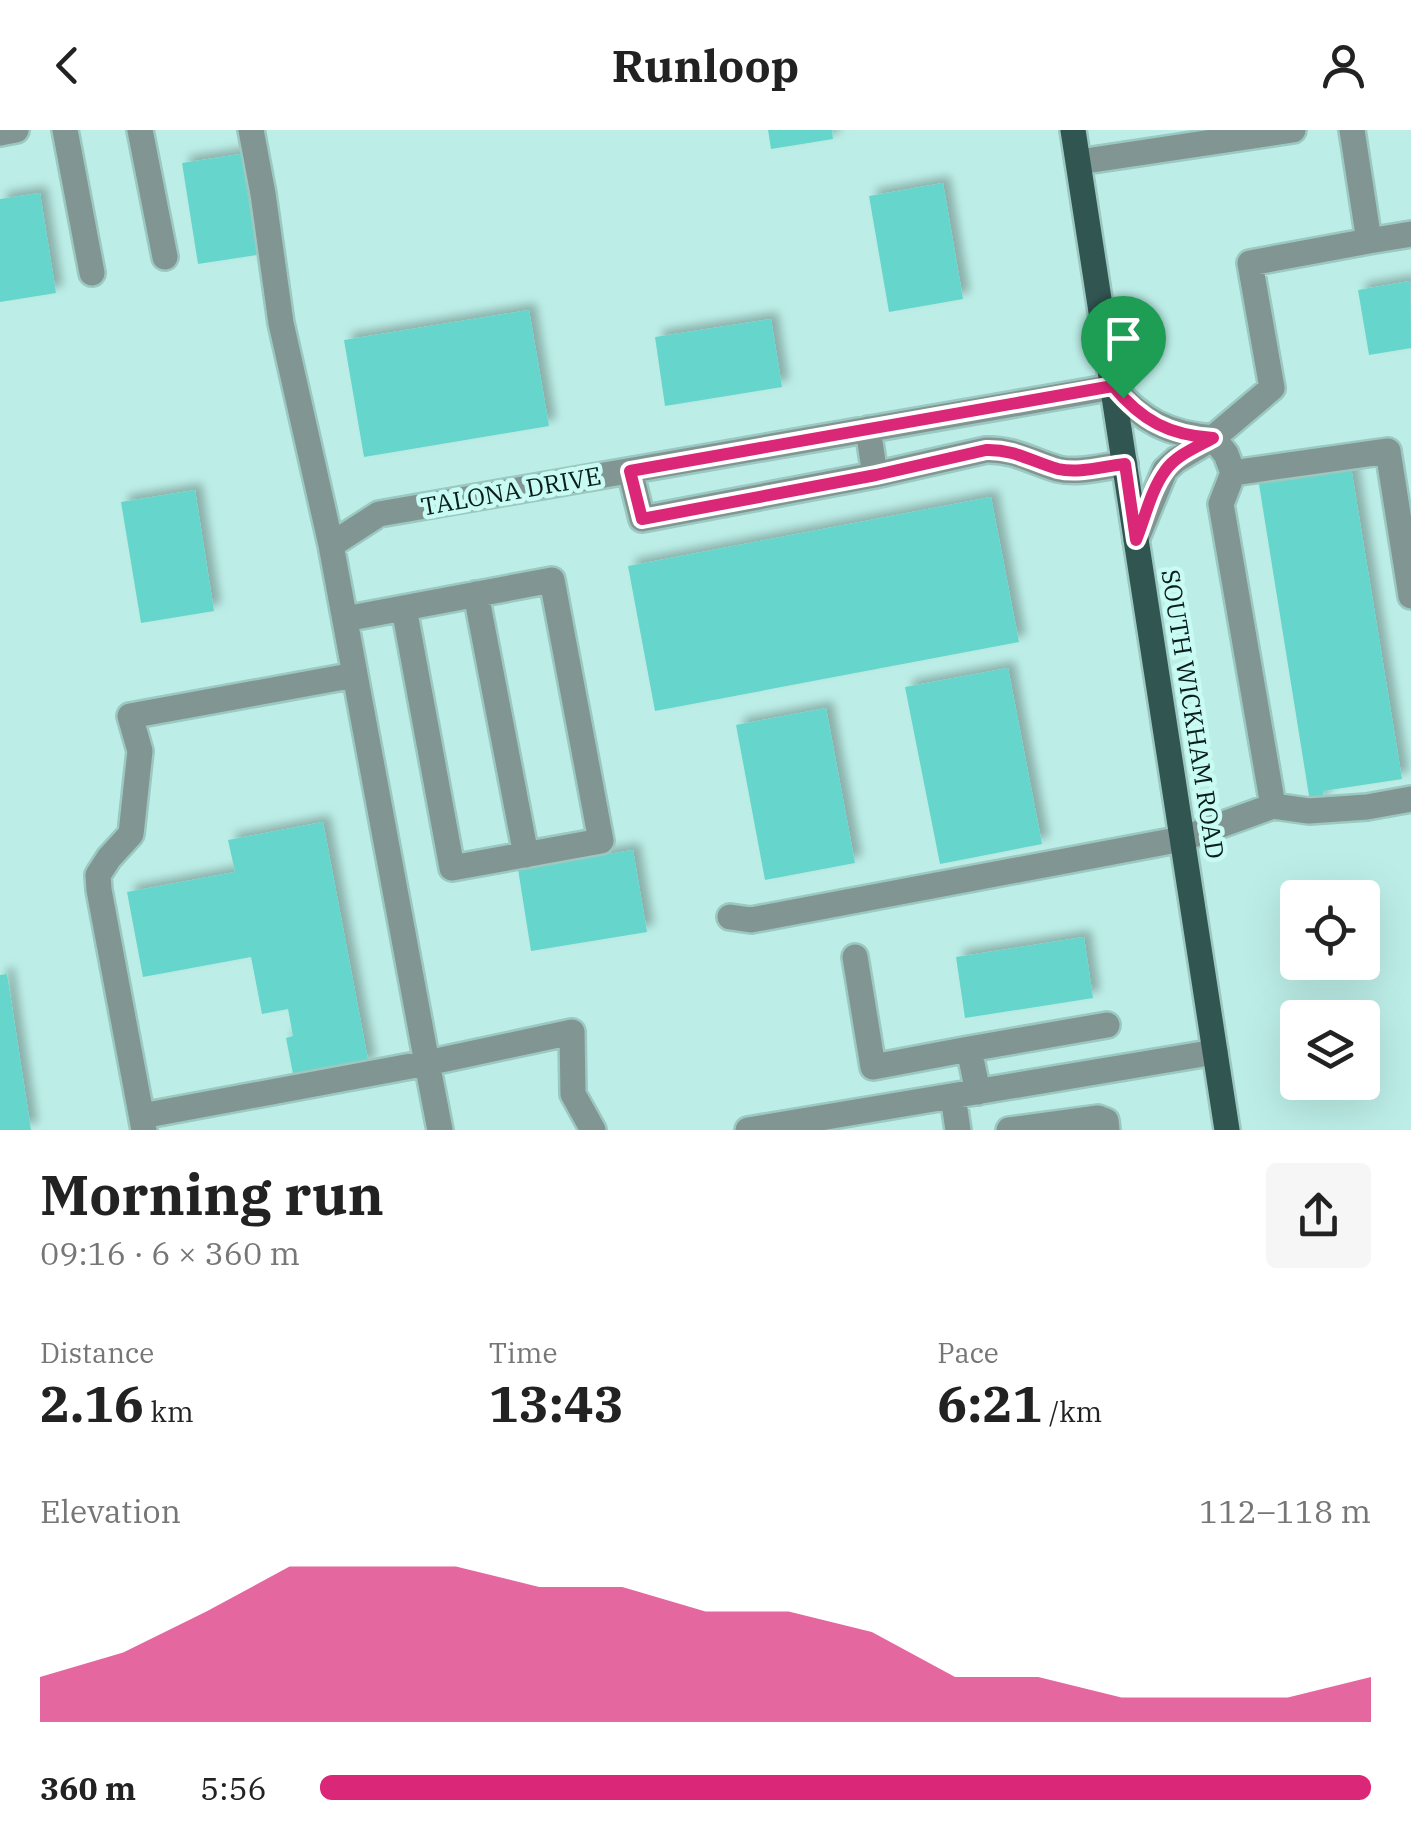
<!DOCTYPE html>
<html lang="en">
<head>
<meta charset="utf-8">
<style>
  :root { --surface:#fff; --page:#f6f6f6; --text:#222; --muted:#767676; --accent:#db2777 }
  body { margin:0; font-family:"IBM Plex Serif",serif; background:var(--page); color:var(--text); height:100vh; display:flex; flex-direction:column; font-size:38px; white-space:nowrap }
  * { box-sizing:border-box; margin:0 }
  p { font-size:32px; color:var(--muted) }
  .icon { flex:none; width:55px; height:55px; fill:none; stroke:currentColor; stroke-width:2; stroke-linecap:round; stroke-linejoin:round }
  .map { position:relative; height:1000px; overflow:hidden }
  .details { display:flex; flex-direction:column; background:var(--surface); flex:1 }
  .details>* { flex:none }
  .controls { position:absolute; left:1280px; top:750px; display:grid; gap:20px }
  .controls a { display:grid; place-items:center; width:100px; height:100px; border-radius:10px; background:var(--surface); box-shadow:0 10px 40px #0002; font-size:50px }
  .pin { position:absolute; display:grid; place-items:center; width:85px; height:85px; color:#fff; margin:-102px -42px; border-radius:50% 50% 50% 0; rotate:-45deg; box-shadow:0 0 10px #0007 }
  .pin .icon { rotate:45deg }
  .round { display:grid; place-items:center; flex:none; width:105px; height:105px; border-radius:10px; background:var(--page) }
  .summary { display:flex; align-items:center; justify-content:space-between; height:170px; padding:0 40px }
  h1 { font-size:55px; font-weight:700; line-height:75px }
  .metrics { display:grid; grid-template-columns:repeat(3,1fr); gap:15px; height:170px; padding:10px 40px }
  .metrics div { display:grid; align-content:center }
  .metrics b { font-size:50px; font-weight:700 }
  .metrics small { font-size:28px; font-weight:400 }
  .metrics p { font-size:28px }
  .chart { height:280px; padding:20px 40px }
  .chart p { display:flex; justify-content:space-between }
  .chart svg { width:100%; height:180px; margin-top:10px; fill:var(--accent); opacity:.7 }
  ul { padding:0 40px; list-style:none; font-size:32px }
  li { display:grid; grid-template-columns:160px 120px 1fr; align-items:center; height:75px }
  li i { height:25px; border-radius:12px; background:var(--accent) }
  header { display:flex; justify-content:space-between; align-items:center; height:130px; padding:0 40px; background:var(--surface); font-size:45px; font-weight:700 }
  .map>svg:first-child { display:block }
  .building { fill:#66d6cc; filter:url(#shadow) }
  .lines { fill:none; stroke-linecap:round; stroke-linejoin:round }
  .minor-casing { stroke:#9cc8c2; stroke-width:30 }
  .major-casing { stroke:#9cc8c2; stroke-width:30 }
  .minor { stroke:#819593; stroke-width:25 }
  .major { stroke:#315652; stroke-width:25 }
  .route-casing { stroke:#fff; stroke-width:20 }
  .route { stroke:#db2777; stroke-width:12 }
  .labels { text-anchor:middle; stroke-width:9; stroke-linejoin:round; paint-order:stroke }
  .street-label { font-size:25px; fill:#091d1b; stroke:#c9fbf5 }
</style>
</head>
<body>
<header><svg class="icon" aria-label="back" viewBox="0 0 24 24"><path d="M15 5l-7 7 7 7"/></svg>Runloop<svg class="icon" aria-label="person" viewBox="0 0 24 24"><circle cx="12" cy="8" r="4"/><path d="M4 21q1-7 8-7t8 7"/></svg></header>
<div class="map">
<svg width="1411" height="1000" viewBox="0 0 1411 1000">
  <defs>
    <filter id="shadow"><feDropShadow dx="7" dy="-7" stdDeviation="5" flood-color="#0004"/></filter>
  </defs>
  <rect width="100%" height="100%" fill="#bceee7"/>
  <!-- building -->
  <path class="building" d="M768,0H832L833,9L771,19Z
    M241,24L257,125L198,134L182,33Z
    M943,53L963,169L889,182L869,66Z
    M40,63L56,163L0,172V69Z
    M1410,151L1411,218L1369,225L1358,160Z
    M529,180L549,296L364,327L344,210Z
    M771,189L782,257L665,276L655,207Z
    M1351,337L1402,649L1323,661L1324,670L1310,672L1258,348Z
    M195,360L214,481L141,493L121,372Z
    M991,367L1019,512L655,581L628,436Z
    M1008,538L1042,714L940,734L905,557Z
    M826,578L855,733L765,750L736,595Z
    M323,692L369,935L294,949L286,908L293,906L288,879L262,884L251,827L143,847L127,762L235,742L228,710Z
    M633,720L647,802L531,821L518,739Z
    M1084,807L1093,868L965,888L956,827Z
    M7,844L31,1000H0V845Z"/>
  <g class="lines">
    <!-- minor casing -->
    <g class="minor-casing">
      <path id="minor" d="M65,0L92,143
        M140,0L165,127
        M251,0L263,64L281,193L331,415
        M0,3L16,0
        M1079,32L1293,0
        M1369,111L1411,104
        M630,341L642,389L875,345L868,299
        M1233,343L1226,324L1213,308L1272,258L1250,133L1369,111L1352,0
        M875,345L986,320C1014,319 1033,332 1058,339C1079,344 1104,336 1125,334
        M476,464L526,725
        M345,489L552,450L601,711L452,738L404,478
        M1273,676L1221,374L1233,343L1388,321L1411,466
        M730,787L751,790L1182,709L1273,676L1309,681L1367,677L1411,669
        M855,827L873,937L969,919
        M978,962L969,919L1107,895
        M953,966L958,1000
        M142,986L427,933L331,415L379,384L1113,257C1142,291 1168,304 1213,308L1176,330L1165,340L1136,410
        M144,1000L99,760L98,745L109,728L131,704L140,621L130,586L355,545
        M440,1000L427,933L572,902L573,964L593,1000
        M748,1000L1215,922
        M1009,1000L1098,988L1106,991L1107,1000"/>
    </g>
    <!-- major casing -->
    <g class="major-casing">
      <path id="major" d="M1073,0L1227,1000"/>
    </g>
    <!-- minor -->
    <use href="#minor" class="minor"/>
    <!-- major -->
    <use href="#major" class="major"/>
  </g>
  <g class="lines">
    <!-- route casing -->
    <g class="route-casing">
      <path id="route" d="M1113,256C1142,291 1169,305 1213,308C1197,317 1176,325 1165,341C1151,360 1145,388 1136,410L1125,334C1104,336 1079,344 1058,339C1033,332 1014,319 986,320L876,345L642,389L630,341Z"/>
    </g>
    <!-- route -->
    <use href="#route" class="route"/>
  </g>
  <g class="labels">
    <!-- street labels -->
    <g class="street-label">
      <text transform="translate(511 361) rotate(-10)" y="9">TALONA DRIVE</text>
      <text transform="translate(1193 584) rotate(81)" y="9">SOUTH WICKHAM ROAD</text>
    </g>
  </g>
</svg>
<div class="controls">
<a><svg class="icon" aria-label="locate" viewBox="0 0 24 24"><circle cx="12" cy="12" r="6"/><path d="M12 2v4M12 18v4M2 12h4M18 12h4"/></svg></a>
<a><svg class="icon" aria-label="layers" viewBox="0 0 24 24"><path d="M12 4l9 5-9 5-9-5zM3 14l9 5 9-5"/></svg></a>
</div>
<div class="pin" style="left:1123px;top:268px;background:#1e9e55"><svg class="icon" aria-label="arrive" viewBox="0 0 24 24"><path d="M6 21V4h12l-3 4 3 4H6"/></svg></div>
</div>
<section class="details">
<div class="summary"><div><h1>Morning run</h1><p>09:16 · 6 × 360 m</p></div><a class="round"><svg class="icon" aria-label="share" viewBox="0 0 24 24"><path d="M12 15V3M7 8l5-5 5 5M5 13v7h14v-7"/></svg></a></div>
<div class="metrics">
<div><p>Distance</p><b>2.16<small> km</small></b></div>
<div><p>Time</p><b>13:43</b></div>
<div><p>Pace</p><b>6:21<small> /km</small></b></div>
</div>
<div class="chart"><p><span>Elevation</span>112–118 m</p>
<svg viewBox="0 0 160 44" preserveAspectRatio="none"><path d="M0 44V33L10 27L20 17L30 6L40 6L50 6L60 11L70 11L80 17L90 17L100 22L110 33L120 33L130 38L140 38L150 38L160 33V44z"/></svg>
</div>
<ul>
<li><b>360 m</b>5:56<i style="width:100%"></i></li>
</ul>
</section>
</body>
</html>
